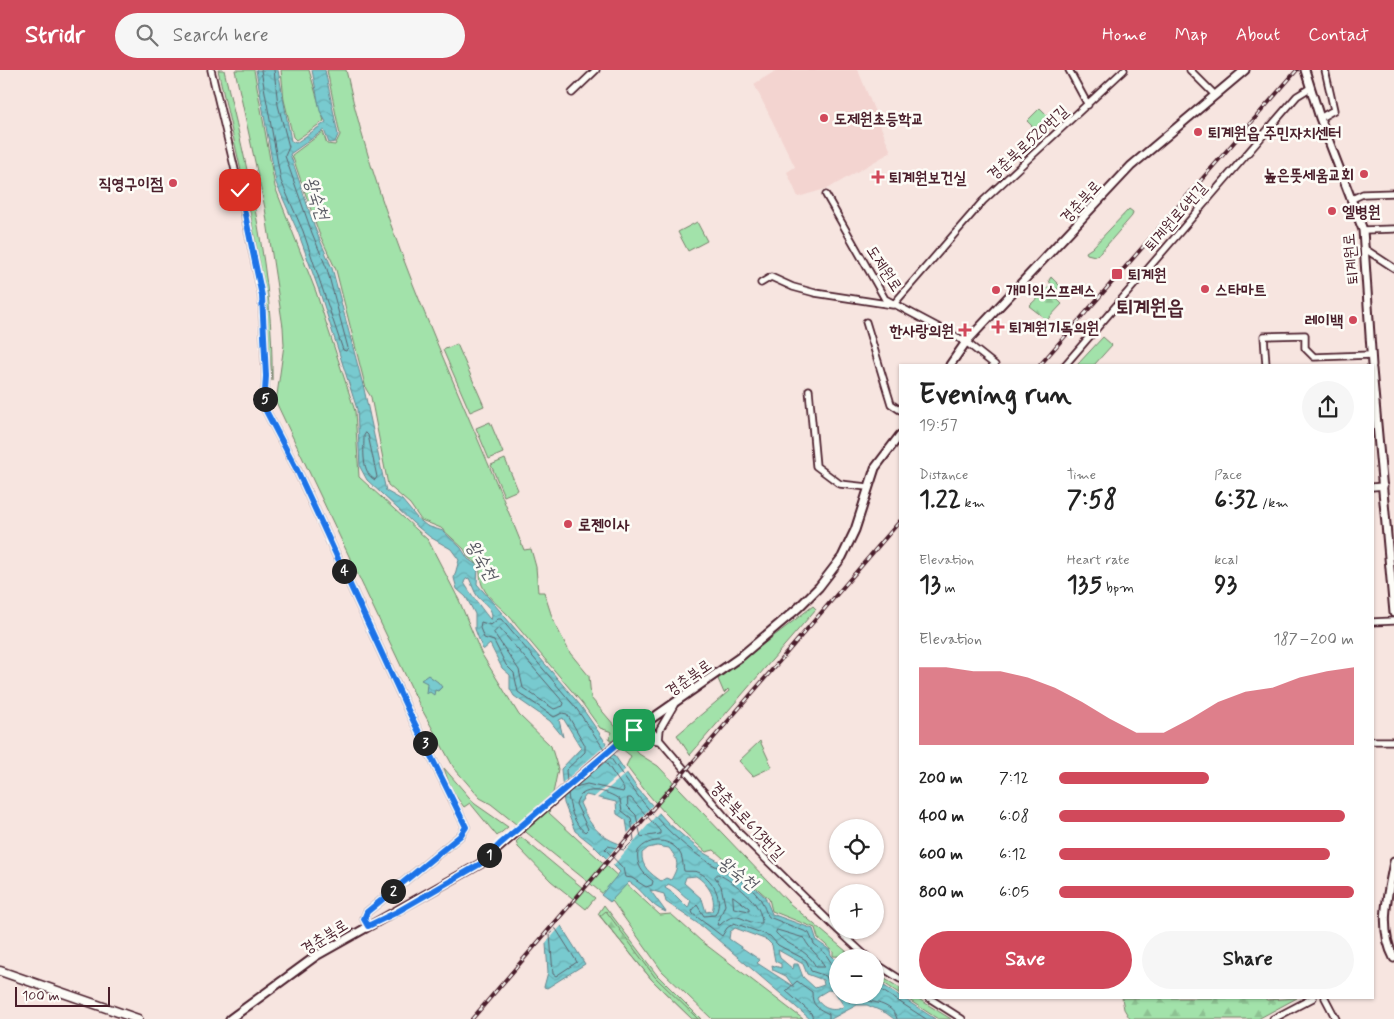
<!DOCTYPE html>
<html lang="en">
<head>
<meta charset="utf-8">
<style>
  :root { --surface:#fff; --page:#f6f6f6; --text:#222; --muted:#767676; --accent:#d1495b }
  body { margin:0; font-family:Mynerve,"Poor Story",sans-serif; background:var(--page); color:var(--text); height:100vh; display:flex; flex-direction:column; font-size:19px; white-space:nowrap }
  * { box-sizing:border-box; margin:0 }
  p { font-size:16px; color:var(--muted) }
  .icon { flex:none; width:28px; height:28px; fill:none; stroke:currentColor; stroke-width:2; stroke-linecap:round; stroke-linejoin:round }
  .map { position:relative; flex:1; overflow:hidden }
  .side { position:absolute; left:899px; top:294px; width:475px; height:635px; display:flex; flex-direction:column; background:var(--surface); border-radius:0px; box-shadow:0 1px 4px #0004 }
  .side>* { flex:none }
  .fabs { position:absolute; left:829px; top:749px; display:grid; gap:10px }
  .fabs a { display:grid; place-items:center; width:55px; height:55px; border-radius:50%; background:var(--surface); box-shadow:0 1px 4px #0004; font-size:25px }
  .scale { position:absolute; left:15px; bottom:12px; width:95px; box-sizing:border-box; padding-left:5px; border:2px solid #4a1f2b; border-top:0; font-size:14px; line-height:18px; white-space:nowrap; color:#4a1f2b; -webkit-text-stroke:4px #fdfcf7; paint-order:stroke }
  .pin { position:absolute; display:grid; place-items:center; width:42px; height:42px; color:#fff; margin:-21px; border-radius:10px; box-shadow:0 2px 8px #0006 }
  .km { position:absolute; width:25px; height:25px; margin:-12px; border-radius:50%; background:#222; color:#fff; font-size:14px; line-height:25px; text-align:center }
  .round { display:grid; place-items:center; flex:none; width:52px; height:52px; border-radius:26px; background:var(--page) }
  .headline { display:flex; align-items:center; justify-content:space-between; height:85px; padding:0 20px }
  h1 { font-size:28px; font-weight:700; line-height:38px }
  .metrics { display:grid; grid-template-columns:repeat(3,1fr); gap:8px; height:85px; padding:5px 20px }
  .metrics div { display:grid; align-content:center }
  .metrics b { font-size:25px; font-weight:700 }
  .metrics small { font-size:14px; font-weight:400 }
  .metrics p { font-size:14px }
  .chart { height:140px; padding:10px 20px }
  .chart p { display:flex; justify-content:space-between }
  .chart svg { width:100%; height:90px; margin-top:5px; fill:var(--accent); opacity:.7 }
  .primary-button { display:flex; gap:10px; margin-top:auto; padding:10px 20px }
  .primary-button a { flex:1; height:58px; border-radius:30px; background:var(--accent); color:#fff; font-size:20px; font-weight:700; line-height:58px; text-align:center }
  .primary-button a+a { background:var(--page); color:var(--text) }
  ul { padding:0 20px; list-style:none; font-size:16px }
  li { display:grid; grid-template-columns:80px 60px 1fr; align-items:center; height:38px }
  li i { height:12px; border-radius:6px; background:var(--accent) }
  header { display:flex; align-items:center; gap:30px; box-sizing:border-box; height:70px; padding:0 25px; background:var(--accent); color:#fff }
  header strong { font-size:24px }
  nav { display:flex; gap:28px; margin-inline-start:auto; font-size:18px }
  .search { width:350px; height:45px; background:var(--page); display:flex; align-items:center; gap:12px; box-sizing:border-box; padding:0 18px; border-radius:28px; color:var(--muted); font-size:19px }
  .map>svg:first-child { display:block }
  .built { fill:#f3d4d0 }
  .green { fill:#a2e2aa; stroke:#76806a }
  .forest { fill:url(#forest-firs); stroke:#76806a }
  .water { fill:url(#water-waves); stroke:#66868d; fill-rule:evenodd }
  .pier { fill:#f7e5e0 }
  .lines { fill:none; stroke-linecap:round; stroke-linejoin:round }
  .shore { stroke:#5c636d; stroke-width:1 }
  .minor-casing { stroke:#4a1f2b; stroke-width:9 }
  .tertiary-casing { stroke:#4a1f2b; stroke-width:11 }
  .secondary-casing { stroke:#4a1f2b; stroke-width:11 }
  .minor { stroke:#fdfcf7; stroke-width:5.5 }
  .tertiary { stroke:#fdfcf7; stroke-width:7 }
  .secondary { stroke:#fdfcf7; stroke-width:8 }
  .rail-casing { stroke:#4a1f2b; stroke-width:4 }
  .rail { stroke:#fdfcf7; stroke-width:2; stroke-dasharray:5.5; stroke-linecap:butt }
  .route-casing { stroke:#fff; stroke-width:10 }
  .route { stroke:#1a73e8; stroke-width:6 }
  .poi-dot { fill:#d1495b; stroke:#fdfcf7; stroke-width:2 }
  .labels { text-anchor:middle; stroke-width:5; stroke-linejoin:round; paint-order:stroke }
  .poi-label { font-size:16px; font-weight:bold; fill:#4a1f2b; stroke:#fdfcf7; text-anchor:start }
  .street-label { font-size:16px; fill:#4a1f2b; stroke:#fdfcf7 }
  .water-label { font-size:18px; font-style:italic; fill:#5a5b64; stroke:#fdfcf7 }
  .district-label { font-size:21px; font-weight:bold; fill:#4a1f2b; stroke:#fdfcf7 }
</style>
</head>
<body>
<header>
<strong>Stridr</strong>
<div class="search"><svg class="icon" aria-label="search" viewBox="0 0 24 24"><circle cx="10" cy="10" r="6"/><path d="M15 15l6 6"/></svg>Search here</div>
<nav><a>Home</a><a>Map</a><a>About</a><a>Contact</a></nav>
</header>
<div class="map">
<svg width="1394" height="949" viewBox="0 0 1394 949">
  <defs>
    <pattern id="forest-firs" width="22" height="20" patternUnits="userSpaceOnUse" patternTransform="scale(1.25)"><rect width="22" height="20" fill="#a2e2aa"/><path d="M5 1l3.5 6h-7zM16 11l3.5 6h-7z" fill="#8dc192"/></pattern>
    <pattern id="water-waves" width="16" height="10" patternUnits="userSpaceOnUse" patternTransform="scale(1.25)"><rect width="16" height="10" fill="#78cacf"/><path d="M0 5q4-4 8 0t8 0" fill="none" stroke="#69adb2"/></pattern>
  </defs>
  <rect width="100%" height="100%" fill="#f7e5e0"/>
  <filter id="ink" filterUnits="userSpaceOnUse"><feTurbulence type="fractalNoise" baseFrequency=".02" numOctaves="2"/><feDisplacementMap in="SourceGraphic" scale="10" xChannelSelector="R" yChannelSelector="G"/><feConvolveMatrix kernelMatrix="1 2 1 2 8 2 1 2 1" color-interpolation-filters="sRGB"/></filter>
  <g filter="url(#ink)">
    <!-- built -->
    <path class="built" d="M777,0H858L891,82L829,118L798,127L787,102L795,97L754,14Z"/>
    <!-- green -->
    <path class="green" d="M218,0H224C248,102 274,205 272,311L263,212L247,127Z
      M235,0H254L275,117L316,222L355,341L359,407L428,470L459,530L481,583L519,645L551,676L558,699L549,743L660,845L671,844L701,871L803,949H712L662,901L613,832L491,734L480,728L454,698L420,636L276,332L284,275L283,257L265,138Z
      M281,0H309L324,51L296,70L293,67L284,30Z
      M327,0H346C382,168 461,322 524,480L531,479L536,497L538,522H544L553,550L570,583L589,606L591,628L639,684L658,696L789,833L853,887L833,886V881L818,868L815,858L772,841L769,829L714,780L706,782C676,756 650,729 626,696L631,686L609,669L612,662L600,658L582,633L516,555C507,540 489,532 482,515C480,510 480,501 479,495L469,488L464,479L441,458L421,450L410,434L388,415L371,327L366,319L336,200L319,163L292,85L323,62L327,74L335,75L340,65Z
      M1040,38L1055,53L1047,61L1042,56L1037,61L1027,51Z
      M697,152L707,171L688,181L678,162Z
      M1103,267L1112,275L1094,295H1077Z
      M457,274L484,336L470,342L443,280Z
      M490,352L503,383L489,389L476,358Z
      M505,389L518,420L504,426L491,395Z
      M813,536L816,539L690,685L677,665L729,621L728,619L724,623L718,609Z
      M760,671L772,697L753,706L739,691Z
      M444,698L475,734L508,757L497,766L470,733L464,737L451,720Z
      M521,767L595,828L586,839L551,811L518,777L516,772Z
      M604,835L657,905L701,949H692L652,910L598,844Z
      M875,903L900,918V924L875,907Z
      M906,928H917L951,949H938Z"/>
    <!-- forest -->
    <path class="forest" d="M1129,139L1133,142L1132,146L1100,183L1095,186L1087,184L1086,182L1092,178Z
      M1051,207L1060,216L1053,225L1062,234L1047,250L1029,236L1051,215L1049,210Z
      M606,841L655,907L698,949H692L652,910L600,846Z
      M1122,928H1264L1267,930L1297,928L1258,949H1130L1124,939Z"/>
    <!-- water -->
    <path class="water" d="M256,0H278L291,71L296,73L326,52L320,41L312,0H325L338,65L335,72L329,73L324,60L290,84L316,161L332,198L364,319L386,421L402,430L417,448L427,456L443,461L461,478L468,489L478,496L477,514L580,635L637,718L667,752L702,782L736,801L765,827L772,844L813,859L817,871L830,880L831,885L837,891L838,925H875V910L935,949H894L886,943L867,935H857L831,949H810L703,857L666,832L664,824L650,820L666,842C649,836 644,820 629,812L610,832L601,825L620,802L594,776L575,761L564,733L561,699L581,678L563,648L559,650L563,667L550,651L514,626L510,619V605L502,598L490,574L483,580L475,559V544L466,527L457,519L454,508L459,490L451,479L430,467L413,453L367,410L360,397L357,339L321,226L298,162L276,113ZM469,508C472,514 474,522 478,527C484,534 495,539 491,550C488,548 465,516 464,512L466,509ZM586,725L616,732L617,744L626,750L629,768L623,775C600,768 589,755 580,733ZM657,776L669,778C679,791 679,796 671,810L666,808L661,811C650,803 641,797 642,783L648,778ZM696,806C708,814 717,827 712,841L706,842L702,829L684,813L686,807ZM668,814C678,817 685,829 691,830L688,838L673,823L665,818ZM735,858L767,870L772,875L775,891L781,894V898L772,895L773,900L786,906L794,917L757,893L760,890L729,869L730,862ZM778,880L803,894L807,904L823,910L824,915L815,918L803,907L798,894H794L793,899L780,888ZM828,920L834,921L844,936C835,943 822,939 817,929L818,926Z
      M428,605L438,612L442,617L438,621L435,620L434,625L430,622L426,624L427,613L421,610Z
      M558,851L585,894L547,918L544,917L548,902L545,860Z"/>
    <!-- pier -->
    <path class="pier" d="M609,672L615,681L561,728L560,715Z
      M627,698L629,701L596,729H592Z
      M654,733L660,741L612,797L605,790L620,772L627,768L626,765Z
      M558,848L563,854L544,875L543,861Z"/>
    <g class="lines">
      <!-- shore -->
      <path class="shore" d="M261,0L281,111L303,161L343,280L346,281L348,278L327,199L312,163L285,86L289,77L278,35L274,0
        M366,363L368,365L377,407L375,410C361,402 364,380 364,366Z
        M499,558L564,633L563,636L554,639L523,618L519,600L494,563Z
        M610,687C635,724 662,760 699,786C719,800 746,809 761,830C764,835 765,842 769,847L809,863L814,874L825,883L832,894L838,895
        M567,712L566,700L585,682V675L567,644L562,643L554,647L518,622L514,603L506,595L494,571L484,568L480,558L481,552L491,555L498,549H501L576,638L604,679
        M575,717L587,714L623,722L624,719L605,691
        M568,723C569,736 574,755 585,762L588,759L576,734C580,714 608,720 620,730L622,741L631,748L634,770L624,780L608,776L605,779L623,798L625,807L632,808L646,817L652,815L653,811C642,803 636,795 638,781C649,766 673,768 681,785C683,790 683,797 684,801C689,802 695,800 700,803C714,810 724,831 715,845L704,846L697,835L692,841L693,844L722,866L727,858L734,853L770,866L778,875L806,890L811,901L826,906L830,915L838,918
        M628,728H631L660,761V764L641,767L636,745L628,737Z
        M718,804C735,813 762,832 762,853C743,855 739,837 720,855H717L725,835L721,816L715,807Z
        M733,826L749,838V841L734,838Z
        M556,859L577,892L556,906L553,904L550,864Z
        M777,860L804,868C809,880 821,886 824,897H816C806,877 789,878 776,863Z
        M875,916L926,949
        M842,925L849,932C862,928 894,932 897,949
        M813,949L811,943L786,921L797,911L812,922C812,936 817,938 829,944V949"/>
      <!-- minor casing -->
      <g class="minor-casing">
        <path id="minor" d="M211,0L240,121L262,226L266,306L264,337L297,400L408,640L466,757L460,766L367,842L364,849L368,856
          M1069,0L1088,35
          M1190,0L1215,25
          M572,23L596,0
          M1320,48L1334,40L1325,0
          M826,125L885,229L966,272L995,295
          M1352,129L1363,124L1394,123
          M1363,160L1394,159
          M1365,179L1394,198
          M761,213L771,207L793,217L815,223L893,235L983,131L1124,0
          M866,252L891,334L900,340
          M1065,295L1284,41L1297,26L1310,18
          M1266,295L1264,266L1305,265V278L1314,287L1371,285
          M809,320L816,396L840,414L867,417
          M1372,417L1384,416
          M1372,552L1394,551
          M645,653L738,762L838,860
          M624,668L639,667L659,671L660,659L674,635
          M1372,671H1394
          M838,860L868,888
          M875,893L900,909
          M929,928L962,949
          M1325,928L1336,949
          M1273,949L1313,928"/>
      </g>
      <!-- tertiary casing -->
      <g class="tertiary-casing">
        <path id="tertiary" d="M1305,0L1320,48L1363,160L1372,295
          M950,295L966,272L1131,96L1245,0
          M1372,299L1394,543
          M1394,792C1388,824 1378,858 1394,888
          M230,949L316,886L480,794L624,668L740,587L798,538L819,517L842,487L855,460L875,398L900,365"/>
      </g>
      <!-- secondary casing -->
      <g class="secondary-casing">
        <path id="secondary" d="M0,901L138,949"/>
      </g>
      <!-- minor -->
      <use href="#minor" class="minor"/>
      <!-- tertiary -->
      <use href="#tertiary" class="tertiary"/>
      <!-- secondary -->
      <use href="#secondary" class="secondary"/>
      <!-- rail casing -->
      <g class="rail-casing">
        <path id="rail" d="M1040,295L1297,0
          M472,949L900,451"/>
      </g>
      <!-- rail -->
      <use href="#rail" class="rail"/>
    </g>
  </g>
  <g class="lines" filter="url(#ink)">
    <!-- route casing -->
    <g class="route-casing">
      <path id="route" d="M240,120L262,226L266,306L264,337L297,400L408,640L466,757L460,766L367,842L364,849L368,856L395,843L480,794L500,774L634,660"/>
    </g>
    <!-- route -->
    <use href="#route" class="route"/>
  </g>
  <!-- markers -->
  <g class="poi-dot">
    <circle cx="824" cy="48" r="5"/>
    <circle cx="1198" cy="62" r="5"/>
    <circle cx="1364" cy="104" r="5"/>
    <path d="M875.5 99.5h5v5h5v5h-5v5h-5v-5h-5v-5h5z"/>
    <circle cx="173" cy="113" r="5"/>
    <circle cx="1332" cy="141" r="5"/>
    <rect x="1111" y="198" width="12" height="12" rx="2.5"/>
    <circle cx="1205" cy="219" r="5"/>
    <circle cx="996" cy="220" r="5"/>
    <circle cx="1353" cy="250" r="5"/>
    <path d="M995.5 249.5h5v5h5v5h-5v5h-5v-5h-5v-5h5z"/>
    <path d="M962.5 252.5h5v5h5v5h-5v5h-5v-5h-5v-5h5z"/>
    <circle cx="568" cy="454" r="5"/>
  </g>
  <g class="labels">
    <!-- poi labels -->
    <g class="poi-label">
      <text x="834" y="54">도제원초등학교</text>
      <text x="1208" y="68">퇴계원읍 주민자치센터</text>
      <text x="1354" y="110" text-anchor="end">높은뜻세움교회</text>
      <text x="889" y="113">퇴계원보건실</text>
      <text x="163" y="119" text-anchor="end">직영구이점</text>
      <text x="1342" y="147">엘병원</text>
      <text x="1128" y="210">퇴계원</text>
      <text x="1215" y="225">스타마트</text>
      <text x="1006" y="226">개미익스프레스</text>
      <text x="1343" y="256" text-anchor="end">레이백</text>
      <text x="1009" y="263">퇴계원기독의원</text>
      <text x="954" y="266" text-anchor="end">한사랑의원</text>
      <text x="578" y="460">로젠이사</text>
    </g>
    <!-- street labels -->
    <g class="street-label">
      <text transform="translate(1027 72) rotate(-42)" y="6">경춘북로520번길</text>
      <text transform="translate(1080 131) rotate(-47)" y="6">경춘북로</text>
      <text transform="translate(1175 146) rotate(-49)" y="6">퇴계원로6번길</text>
      <text transform="translate(1350 189) rotate(-95)" y="6">퇴계원로</text>
      <text transform="translate(885 198) rotate(57)" y="6">도제원로</text>
      <text transform="translate(688 607) rotate(-35)" y="6">경춘북로</text>
      <text transform="translate(748 750) rotate(47)" y="6">경춘북로613번길</text>
      <text transform="translate(324 866) rotate(-32)" y="6">경춘북로</text>
    </g>
    <!-- water labels -->
    <g class="water-label">
      <text transform="translate(317 128) rotate(72)" y="6">왕숙천</text>
      <text transform="translate(482 490) rotate(59)" y="6">왕숙천</text>
      <text transform="translate(738 803) rotate(36)" y="6">왕숙천</text>
    </g>
    <!-- district labels -->
    <g class="district-label">
      <text x="1150" y="244">퇴계원읍</text>
    </g>
  </g>
</svg>
<div class="fabs">
<a><svg class="icon" aria-label="locate" viewBox="0 0 24 24"><circle cx="12" cy="12" r="6"/><path d="M12 2v4M12 18v4M2 12h4M18 12h4"/></svg></a>
<a>+</a>
<a>−</a>
</div>
<div class="scale">100 m</div>
<div class="pin" style="left:634px;top:660px;background:#1e9e55"><svg class="icon" aria-label="arrive" viewBox="0 0 24 24"><path d="M6 21V4h12l-3 4 3 4H6"/></svg></div>
<div class="pin" style="left:240px;top:120px;background:#d93025"><svg class="icon" aria-label="check" viewBox="0 0 24 24"><path d="M5 12l5 5 9-10"/></svg></div>
<b class="km" style="left:489px;top:785px">1</b>
<b class="km" style="left:393px;top:821px">2</b>
<b class="km" style="left:425px;top:673px">3</b>
<b class="km" style="left:344px;top:501px">4</b>
<b class="km" style="left:265px;top:329px">5</b>
<section class="side">
<div class="headline"><div><h1>Evening run</h1><p>19:57</p></div><a class="round"><svg class="icon" aria-label="share" viewBox="0 0 24 24"><path d="M12 15V3M7 8l5-5 5 5M5 13v7h14v-7"/></svg></a></div>
<div class="metrics">
<div><p>Distance</p><b>1.22<small> km</small></b></div>
<div><p>Time</p><b>7:58</b></div>
<div><p>Pace</p><b>6:32<small> /km</small></b></div>
</div>
<div class="metrics">
<div><p>Elevation</p><b>13<small> m</small></b></div>
<div><p>Heart rate</p><b>135<small> bpm</small></b></div>
<div><p>kcal</p><b>93</b></div>
</div>
<div class="chart"><p><span>Elevation</span>187–200 m</p>
<svg viewBox="0 0 160 44" preserveAspectRatio="none"><path d="M0 44V6L10 6L20 8L30 8L40 11L50 16L60 23L70 31L80 38L90 38L100 31L110 23L120 18L130 16L140 11L150 8L160 6V44z"/></svg>
</div>
<ul>
<li><b>200 m</b>7:12<i style="width:51%"></i></li>
<li><b>400 m</b>6:08<i style="width:97%"></i></li>
<li><b>600 m</b>6:12<i style="width:92%"></i></li>
<li><b>800 m</b>6:05<i style="width:100%"></i></li>
</ul>
<div class="primary-button"><a>Save</a><a>Share</a></div>
</section>
</div>
</body>
</html>
